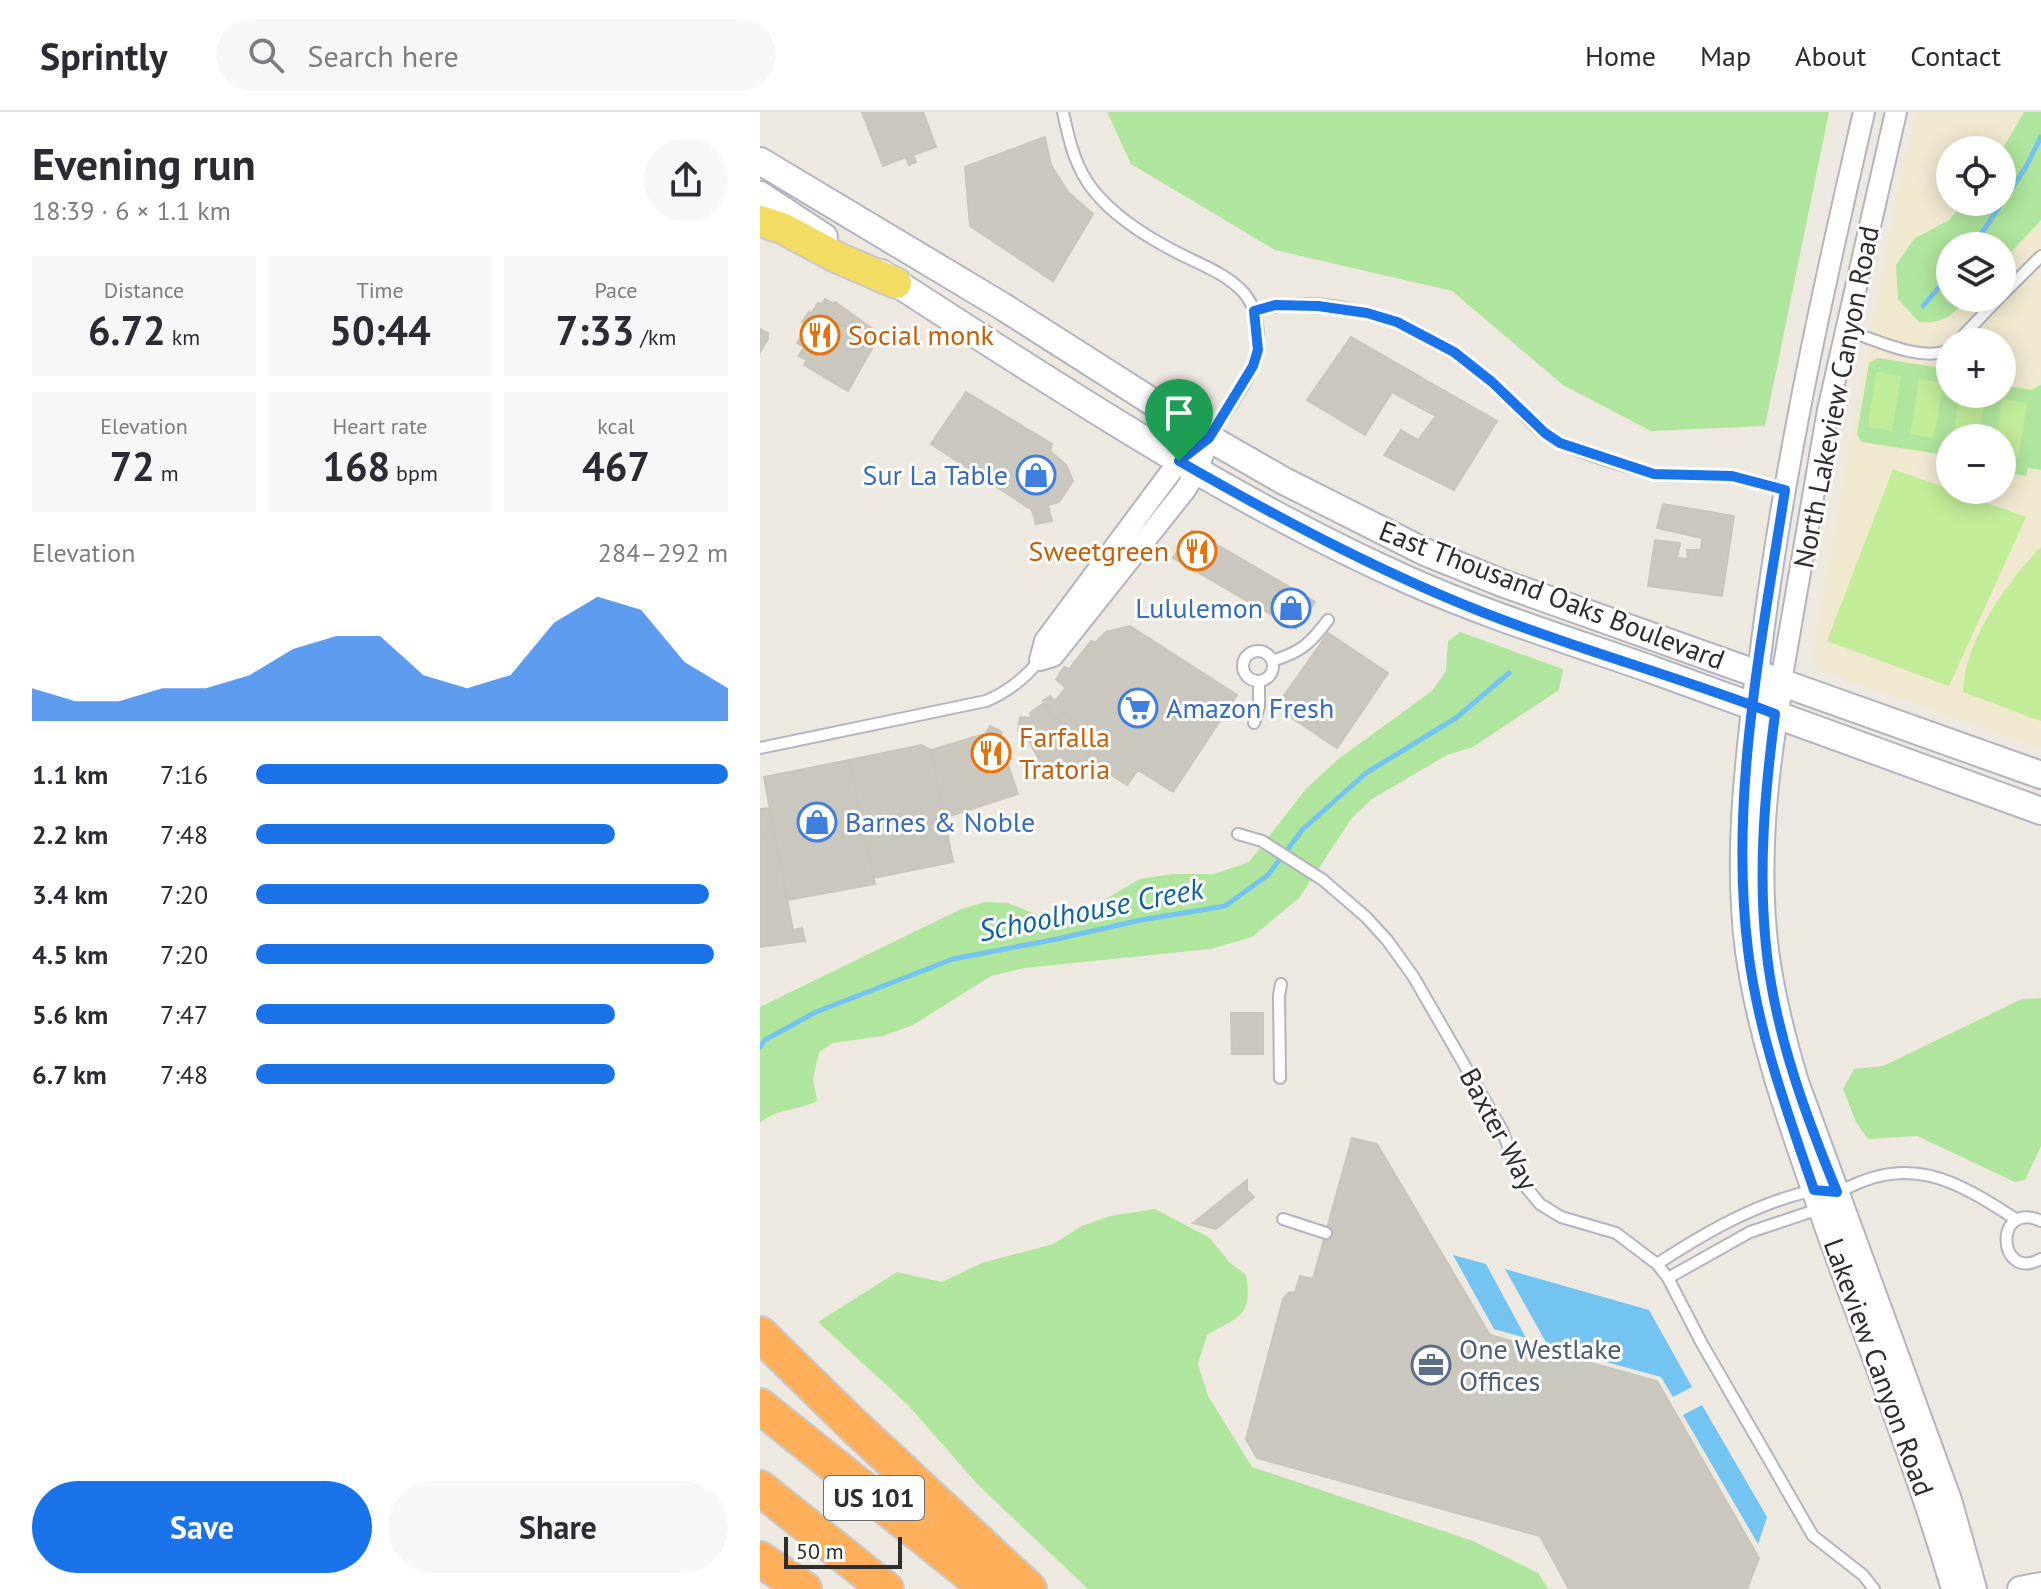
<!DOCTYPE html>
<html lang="en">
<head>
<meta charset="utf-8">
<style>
  :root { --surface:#fff; --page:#f7f7f7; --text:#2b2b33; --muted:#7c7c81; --line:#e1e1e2; --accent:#1a73e8 }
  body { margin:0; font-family:"PT Sans",sans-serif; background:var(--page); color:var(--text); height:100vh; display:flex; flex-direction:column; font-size:30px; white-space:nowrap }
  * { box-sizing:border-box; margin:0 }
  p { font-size:26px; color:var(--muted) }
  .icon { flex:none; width:44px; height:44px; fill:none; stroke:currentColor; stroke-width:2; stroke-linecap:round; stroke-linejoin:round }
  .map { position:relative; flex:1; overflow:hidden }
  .sheet { display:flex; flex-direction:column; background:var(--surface); width:760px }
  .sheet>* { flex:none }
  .controls { position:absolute; left:1176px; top:24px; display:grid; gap:16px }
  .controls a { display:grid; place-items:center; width:80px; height:80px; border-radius:50%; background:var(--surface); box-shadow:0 4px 20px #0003; font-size:40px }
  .scale { position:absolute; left:24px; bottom:20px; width:118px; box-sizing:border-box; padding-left:8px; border:4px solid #2d2d2d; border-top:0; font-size:22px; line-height:28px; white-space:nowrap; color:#2d2d2d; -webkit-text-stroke:6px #fff; paint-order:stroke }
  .pin { position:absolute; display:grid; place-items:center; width:68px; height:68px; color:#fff; margin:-82px -34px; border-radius:50% 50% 50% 0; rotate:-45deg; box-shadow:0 0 8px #0007 }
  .pin .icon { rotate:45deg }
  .round { display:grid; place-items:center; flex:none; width:84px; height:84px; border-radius:42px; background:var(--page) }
  .head { display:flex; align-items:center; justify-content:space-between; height:136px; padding:0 32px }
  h1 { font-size:44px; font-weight:700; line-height:60px }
  .stats { display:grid; grid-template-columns:repeat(3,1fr); gap:12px; height:136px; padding:8px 32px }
  .stats div { display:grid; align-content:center; border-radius:0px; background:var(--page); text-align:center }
  .stats b { font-size:40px; font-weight:700 }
  .stats small { font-size:22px; font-weight:400 }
  .stats p { font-size:22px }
  .chart { height:224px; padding:16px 32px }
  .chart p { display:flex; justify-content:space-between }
  .chart svg { width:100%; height:144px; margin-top:8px; fill:var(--accent); opacity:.7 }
  .button { display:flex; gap:16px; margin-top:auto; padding:16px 32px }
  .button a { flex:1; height:92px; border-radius:48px; background:var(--accent); color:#fff; font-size:32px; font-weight:700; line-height:92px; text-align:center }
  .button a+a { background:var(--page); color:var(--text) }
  ul { padding:0 32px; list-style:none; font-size:26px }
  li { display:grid; grid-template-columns:128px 96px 1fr; align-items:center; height:60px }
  li i { height:20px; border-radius:10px; background:var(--accent) }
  header { display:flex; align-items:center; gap:48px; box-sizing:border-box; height:112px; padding:0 40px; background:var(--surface); border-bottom:2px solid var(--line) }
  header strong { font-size:38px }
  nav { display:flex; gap:44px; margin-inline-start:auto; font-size:28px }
  .search { width:560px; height:72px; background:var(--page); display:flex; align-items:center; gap:20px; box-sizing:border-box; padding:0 28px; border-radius:44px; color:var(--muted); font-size:30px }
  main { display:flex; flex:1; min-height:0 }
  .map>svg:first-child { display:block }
  .education { fill:#f0e8cf; fill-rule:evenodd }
  .green { fill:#afe59c }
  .pitch { fill:#c1ec98 }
  .water { fill:#73c4f0 }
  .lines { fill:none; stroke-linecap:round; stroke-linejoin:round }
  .stream { stroke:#73c4f0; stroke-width:5 }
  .building { fill:#cac7be; stroke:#cac5b9; stroke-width:2 }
  .service-casing { stroke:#b3b4c0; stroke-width:14 }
  .minor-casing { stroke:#b3b4c0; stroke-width:24 }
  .tertiary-casing { stroke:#b3b4c0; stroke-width:28 }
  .secondary-casing { stroke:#b3b4c0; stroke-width:30 }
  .primary-casing { stroke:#c8c8c8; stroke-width:34 }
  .motorway-casing { stroke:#c8c8c8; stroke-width:38 }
  .service { stroke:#fff; stroke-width:10 }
  .minor { stroke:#fff; stroke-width:20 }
  .tertiary { stroke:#fff; stroke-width:24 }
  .secondary { stroke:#fff; stroke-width:26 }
  .primary { stroke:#f2dc61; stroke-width:30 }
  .motorway { stroke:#ffaf5a; stroke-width:34 }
  .route-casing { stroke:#fff; stroke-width:16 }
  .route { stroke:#1a73e8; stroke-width:10 }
  .labels { text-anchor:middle; stroke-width:6; stroke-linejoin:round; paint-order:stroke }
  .shield { fill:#fff; stroke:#6c6c6c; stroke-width:2 }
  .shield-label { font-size:26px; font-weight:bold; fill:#2d2d2d }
  .food-label { font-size:28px; fill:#c56008; stroke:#fff; text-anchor:start }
  .street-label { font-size:28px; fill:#2d2d2d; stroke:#fff }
  .shop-label { font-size:28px; fill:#366cbe; stroke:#fff; text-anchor:end }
  .service-label { font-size:28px; fill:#4e5e75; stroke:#fff; text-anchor:start }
  .water-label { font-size:30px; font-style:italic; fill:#0d62a1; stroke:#fff }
</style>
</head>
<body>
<header>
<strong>Sprintly</strong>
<div class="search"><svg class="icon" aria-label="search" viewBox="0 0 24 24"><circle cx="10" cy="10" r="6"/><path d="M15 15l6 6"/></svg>Search here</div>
<nav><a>Home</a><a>Map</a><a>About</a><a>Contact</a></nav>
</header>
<main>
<section class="sheet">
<div class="head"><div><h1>Evening run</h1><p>18:39 · 6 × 1.1 km</p></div><a class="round"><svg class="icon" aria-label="share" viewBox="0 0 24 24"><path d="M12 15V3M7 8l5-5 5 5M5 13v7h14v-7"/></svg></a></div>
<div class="stats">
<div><p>Distance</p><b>6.72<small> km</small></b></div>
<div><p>Time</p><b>50:44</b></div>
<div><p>Pace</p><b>7:33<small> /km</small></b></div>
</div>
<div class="stats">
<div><p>Elevation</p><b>72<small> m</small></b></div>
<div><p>Heart rate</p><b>168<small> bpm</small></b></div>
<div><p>kcal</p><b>467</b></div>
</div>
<div class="chart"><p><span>Elevation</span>284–292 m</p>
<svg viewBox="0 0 160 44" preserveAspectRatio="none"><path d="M0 44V34L10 38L20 38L30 34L40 34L50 30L60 22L70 18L80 18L90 30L100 34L110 30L120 14L130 6L140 10L150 26L160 34V44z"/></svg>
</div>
<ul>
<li><b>1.1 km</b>7:16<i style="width:100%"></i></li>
<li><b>2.2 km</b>7:48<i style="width:76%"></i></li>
<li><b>3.4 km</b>7:20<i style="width:96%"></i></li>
<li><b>4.5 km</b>7:20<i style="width:97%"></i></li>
<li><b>5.6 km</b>7:47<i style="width:76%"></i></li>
<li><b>6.7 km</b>7:48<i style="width:76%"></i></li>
</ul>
<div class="button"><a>Save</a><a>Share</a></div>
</section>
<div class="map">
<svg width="1281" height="1477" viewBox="0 0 1281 1477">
  <rect width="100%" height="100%" fill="#eee9e0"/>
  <!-- education -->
  <path class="education" d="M1156,0H1281V636L1063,560L1055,553L1053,544L1091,322L1139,73ZM1190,38H1242V90H1190ZM1190,134H1242V186H1190ZM1190,230H1242V282H1190ZM1190,326H1242V378H1190Z"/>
  <!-- green -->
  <path class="green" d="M347,0H1069L1005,314L891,319L803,273L692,179L515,138L371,52Z
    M1264,0H1281V108L1242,150V134H1190V186H1208C1192,203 1184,212 1159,210L1138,187L1136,153L1154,127L1189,108L1205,90H1242V38Z
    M1118,246L1187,257L1190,261V282H1242V273L1272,278L1281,273V358L1268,356L1266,364L1242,360V326H1190V351L1185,350L1179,342L1102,330L1097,322L1109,251Z
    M700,520L803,557L799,578L713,635L687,643L612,687L592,706L539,786L492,825L451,837L264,856L231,864L153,913L123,924L73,931L59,940L53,966L57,989C37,999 15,997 0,1011V895L201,797L225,790L248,791L283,805L323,800L380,767L413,762H454L489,750L545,678L577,648L672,579L686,559L688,529Z
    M1281,886V1034L1265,1068L1255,1070L1157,1024L1108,1027L1096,1010L1083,977L1094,957L1123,954L1262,887Z
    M395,1097L450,1126L469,1150L486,1163C493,1204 480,1204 447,1223L438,1252L448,1284L492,1355L713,1429L778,1461L788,1477H328L218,1373L148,1293L58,1210L137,1160L182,1170L222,1151L293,1132L322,1114L350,1104Z"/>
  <!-- pitch -->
  <path class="pitch" d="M1116,260L1141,264L1132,319L1108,315Z
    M1159,267L1183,271L1174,326L1150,322Z
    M1200,282L1225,284L1218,326H1192Z
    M1242,287L1267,291L1258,346L1242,343V326H1236Z
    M1133,357L1266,405L1189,574L1067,529Z
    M1281,435V609L1203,580C1205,527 1246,472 1281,435Z"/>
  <!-- water -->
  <path class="water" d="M693,1143L726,1152L766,1226L734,1217Z
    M745,1157L889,1198L932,1275L913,1285L901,1265L788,1234Z
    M942,1293L1007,1405L998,1432L923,1303Z"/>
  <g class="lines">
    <!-- stream -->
    <path class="stream" d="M1213,134L1266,55L1281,25
      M1163,194L1190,162
      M0,935L5,928L56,900L193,847L297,827L381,808L465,794L508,763L543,717L606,661L696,606L749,561"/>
  </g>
  <!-- building -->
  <path class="building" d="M102,0H163L176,35L153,43L156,50L149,53L146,45L123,54Z
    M285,25L291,53L308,80L333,102L293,169L210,114L205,55Z
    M65,187L74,192L75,190L120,222L88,279L44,253L47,248L39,244L44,235L37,231L47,213L42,210L49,200L51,202L58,191L62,192Z
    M0,217L8,221V227L0,240Z
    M591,225L737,309L694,378L624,343L641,318L658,328L676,304L632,280L605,323L547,288Z
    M206,280L292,332L290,339L306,353L313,369L299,390L288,393L292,409L276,412L272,398L171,332Z
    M903,392L974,404L962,484L888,474L895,428L920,431L917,446L928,447L927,438H941L942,426L897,416Z
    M432,418L555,490L536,517L413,446Z
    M370,514L477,583L413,680L378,658L367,673L326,647L337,628L318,616L307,601L295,607L283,589L290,584L295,589L306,576L296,567L304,555L309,557L331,529L336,530L346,520Z
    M568,521L628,561L577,636L516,595Z
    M284,591L295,607L307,601L318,616L337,628L326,647L290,669L265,621L258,619L260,605L272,606L270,601Z
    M230,614L242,620L240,629L258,682L184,706L171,638L225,622Z
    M161,633L171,638L193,750L113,766L89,648Z
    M89,648L115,772L27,788L4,665Z
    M9,696L15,725L0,728V697Z
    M15,725L33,818L42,816L45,829L0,835V728Z
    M471,901H503V942H472Z
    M592,1026L617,1032L730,1223L897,1269L999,1446L987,1477H809L780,1424L497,1346L486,1327L523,1187L529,1180L535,1181L540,1164L553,1167Z
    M487,1068V1078L494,1085L456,1117L433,1111Z"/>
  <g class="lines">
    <!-- service casing -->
    <g class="service-casing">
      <path id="service" d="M303,0C309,28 315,56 334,79C354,104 387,125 416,140C439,152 466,161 484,181C496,194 500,221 497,239C493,266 465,300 451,324
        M1242,183L1281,144
        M494,199C576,176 670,215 731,269C753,288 772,318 799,330C826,343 863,354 892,361C917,367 946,361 972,364C989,367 1007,373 1025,378
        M1086,218C1114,227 1164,252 1190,237
        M1197,230L1239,186
        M483 554a15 15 0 1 1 30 0a15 15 0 1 1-30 0Z
        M512,549C541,540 550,532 568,508
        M494,611L499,595V569
        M0,636L226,589C248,580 265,566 280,548
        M478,722L502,729L563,768L606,805L627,828L653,864L742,1018L761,1069L780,1092L801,1105L856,1121L897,1152L908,1166L941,1230L1053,1424L1103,1463L1114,1477
        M520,966L519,884L521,872
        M1076,1082C1148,1040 1194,1067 1257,1108
        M523,1107L566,1121
        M1281,1109C1233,1087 1237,1171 1281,1147
        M897,1152C946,1120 998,1090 1055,1078
        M908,1166L990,1120L1062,1096"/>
    </g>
    <!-- minor casing -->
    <g class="minor-casing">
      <path id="minor" d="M449,326L437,359L425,378L293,544L280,548L285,529L419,349Z
        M998,562C1020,372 1061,186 1104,0
        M1021,570L1068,298L1136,0"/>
    </g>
    <!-- tertiary casing -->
    <g class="tertiary-casing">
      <path id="tertiary" d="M998,562C987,655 976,746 988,839C1000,924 1028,1003 1056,1083C1102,1215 1155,1344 1194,1477
        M1021,570C1005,658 995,749 1006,839C1012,883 1023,927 1036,970L1189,1388L1214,1477
        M1260,1477L1281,1473"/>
    </g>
    <!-- secondary casing -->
    <g class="secondary-casing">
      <path id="secondary" d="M0,49L242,194L449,326L524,369L665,440L742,471L1281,663
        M0,83L64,125
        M121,161C292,271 464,386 650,469C729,504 811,529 893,558C1022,604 1151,652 1281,699"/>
    </g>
    <!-- primary casing -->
    <g class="primary-casing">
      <path id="primary" d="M0,109L22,116L76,145L136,171"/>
    </g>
    <!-- motorway casing -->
    <g class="motorway-casing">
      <path id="motorway" d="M0,1222L92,1312L269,1477
        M0,1294L228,1477
        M0,1376L126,1477
        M0,1447L44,1477"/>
    </g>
    <!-- service -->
    <use href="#service" class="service"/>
    <!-- minor -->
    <use href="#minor" class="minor"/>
    <!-- tertiary -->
    <use href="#tertiary" class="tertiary"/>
    <!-- secondary -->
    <use href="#secondary" class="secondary"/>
    <!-- primary -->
    <use href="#primary" class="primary"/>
    <!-- motorway -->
    <use href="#motorway" class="motorway"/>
  </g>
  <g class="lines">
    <!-- route casing -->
    <g class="route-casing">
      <path id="route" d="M419,349C515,404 614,457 717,498C815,537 917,564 1015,602C1005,679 998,756 1006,834C1014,918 1045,1002 1077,1080L1054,1078C1027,999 998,921 988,838C969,685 1002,528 1025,378L972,364L894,362L800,331L785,321L732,270L694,240L637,210L607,201L558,194L515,193L494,199L498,238L493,254L449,326L419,349"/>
    </g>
    <!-- route -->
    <use href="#route" class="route"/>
  </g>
  <!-- icons -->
  <defs>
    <g id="restaurant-ring" transform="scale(2)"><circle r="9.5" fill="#fff" stroke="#e8710a" stroke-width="1.5"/><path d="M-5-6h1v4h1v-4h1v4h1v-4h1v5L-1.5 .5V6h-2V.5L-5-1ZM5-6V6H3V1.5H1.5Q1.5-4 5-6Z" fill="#e8710a"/></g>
    <g id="shop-ring" transform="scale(2)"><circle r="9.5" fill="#fff" stroke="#3f7fe0" stroke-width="1.5"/><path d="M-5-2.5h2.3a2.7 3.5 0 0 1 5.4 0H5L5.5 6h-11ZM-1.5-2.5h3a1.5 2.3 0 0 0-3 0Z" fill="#3f7fe0"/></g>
    <g id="supermarket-ring" transform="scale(2)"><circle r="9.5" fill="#fff" stroke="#3f7fe0" stroke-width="1.5"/><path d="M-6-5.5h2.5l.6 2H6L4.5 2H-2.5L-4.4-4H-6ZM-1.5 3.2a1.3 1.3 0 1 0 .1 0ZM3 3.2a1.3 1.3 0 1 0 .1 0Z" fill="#3f7fe0"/></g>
    <g id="office-ring" transform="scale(2)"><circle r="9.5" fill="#fff" stroke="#5c6f8a" stroke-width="1.5"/><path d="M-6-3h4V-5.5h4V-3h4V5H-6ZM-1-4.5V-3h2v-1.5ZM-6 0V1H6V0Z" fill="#5c6f8a"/></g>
  </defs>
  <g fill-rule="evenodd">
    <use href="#restaurant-ring" x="60" y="223"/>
    <use href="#shop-ring" x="276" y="363"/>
    <use href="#restaurant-ring" x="437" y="439"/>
    <use href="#shop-ring" x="531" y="496"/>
    <use href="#supermarket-ring" x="378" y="596"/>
    <use href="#restaurant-ring" x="231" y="641"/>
    <use href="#shop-ring" x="57" y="710"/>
    <use href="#office-ring" x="671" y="1253"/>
  </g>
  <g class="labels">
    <!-- shield labels -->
    <rect class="shield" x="64" y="1364" width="100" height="44" rx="6"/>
    <g class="shield-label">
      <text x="114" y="1395">US 101</text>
    </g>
    <!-- food labels -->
    <g class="food-label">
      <text x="88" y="233">Social monk</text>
      <text x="409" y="449" text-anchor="end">Sweetgreen</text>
      <text x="259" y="635">Farfalla<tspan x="259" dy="32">Tratoria</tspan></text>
    </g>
    <!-- street labels -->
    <g class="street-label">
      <text transform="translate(1076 285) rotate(-79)" y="10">North Lakeview Canyon Road</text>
      <text transform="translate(792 483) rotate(21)" y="10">East Thousand Oaks Boulevard</text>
      <text transform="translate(739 1017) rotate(62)" y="10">Baxter Way</text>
      <text transform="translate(1119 1255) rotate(70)" y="10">Lakeview Canyon Road</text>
    </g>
    <!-- shop labels -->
    <g class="shop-label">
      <text x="248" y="373">Sur La Table</text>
      <text x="503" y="506">Lululemon</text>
      <text x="406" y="606" text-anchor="start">Amazon Fresh</text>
      <text x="85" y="720" text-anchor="start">Barnes &amp; Noble</text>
    </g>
    <!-- service labels -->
    <g class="service-label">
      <text x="699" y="1247">One Westlake<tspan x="699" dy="32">Offices</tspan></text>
    </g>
    <!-- water labels -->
    <g class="water-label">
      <text transform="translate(331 798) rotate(-11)" y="10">Schoolhouse Creek</text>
    </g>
  </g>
</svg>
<div class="controls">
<a><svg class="icon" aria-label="locate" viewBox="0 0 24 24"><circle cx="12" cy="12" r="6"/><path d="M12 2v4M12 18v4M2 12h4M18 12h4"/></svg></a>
<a><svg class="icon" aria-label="layers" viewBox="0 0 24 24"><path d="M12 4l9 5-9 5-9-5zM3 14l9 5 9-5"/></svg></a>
<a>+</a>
<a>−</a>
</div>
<div class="scale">50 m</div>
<div class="pin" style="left:419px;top:349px;background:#1e9e55"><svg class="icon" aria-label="arrive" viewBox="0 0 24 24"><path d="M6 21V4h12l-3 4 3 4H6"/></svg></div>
</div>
</main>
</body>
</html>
